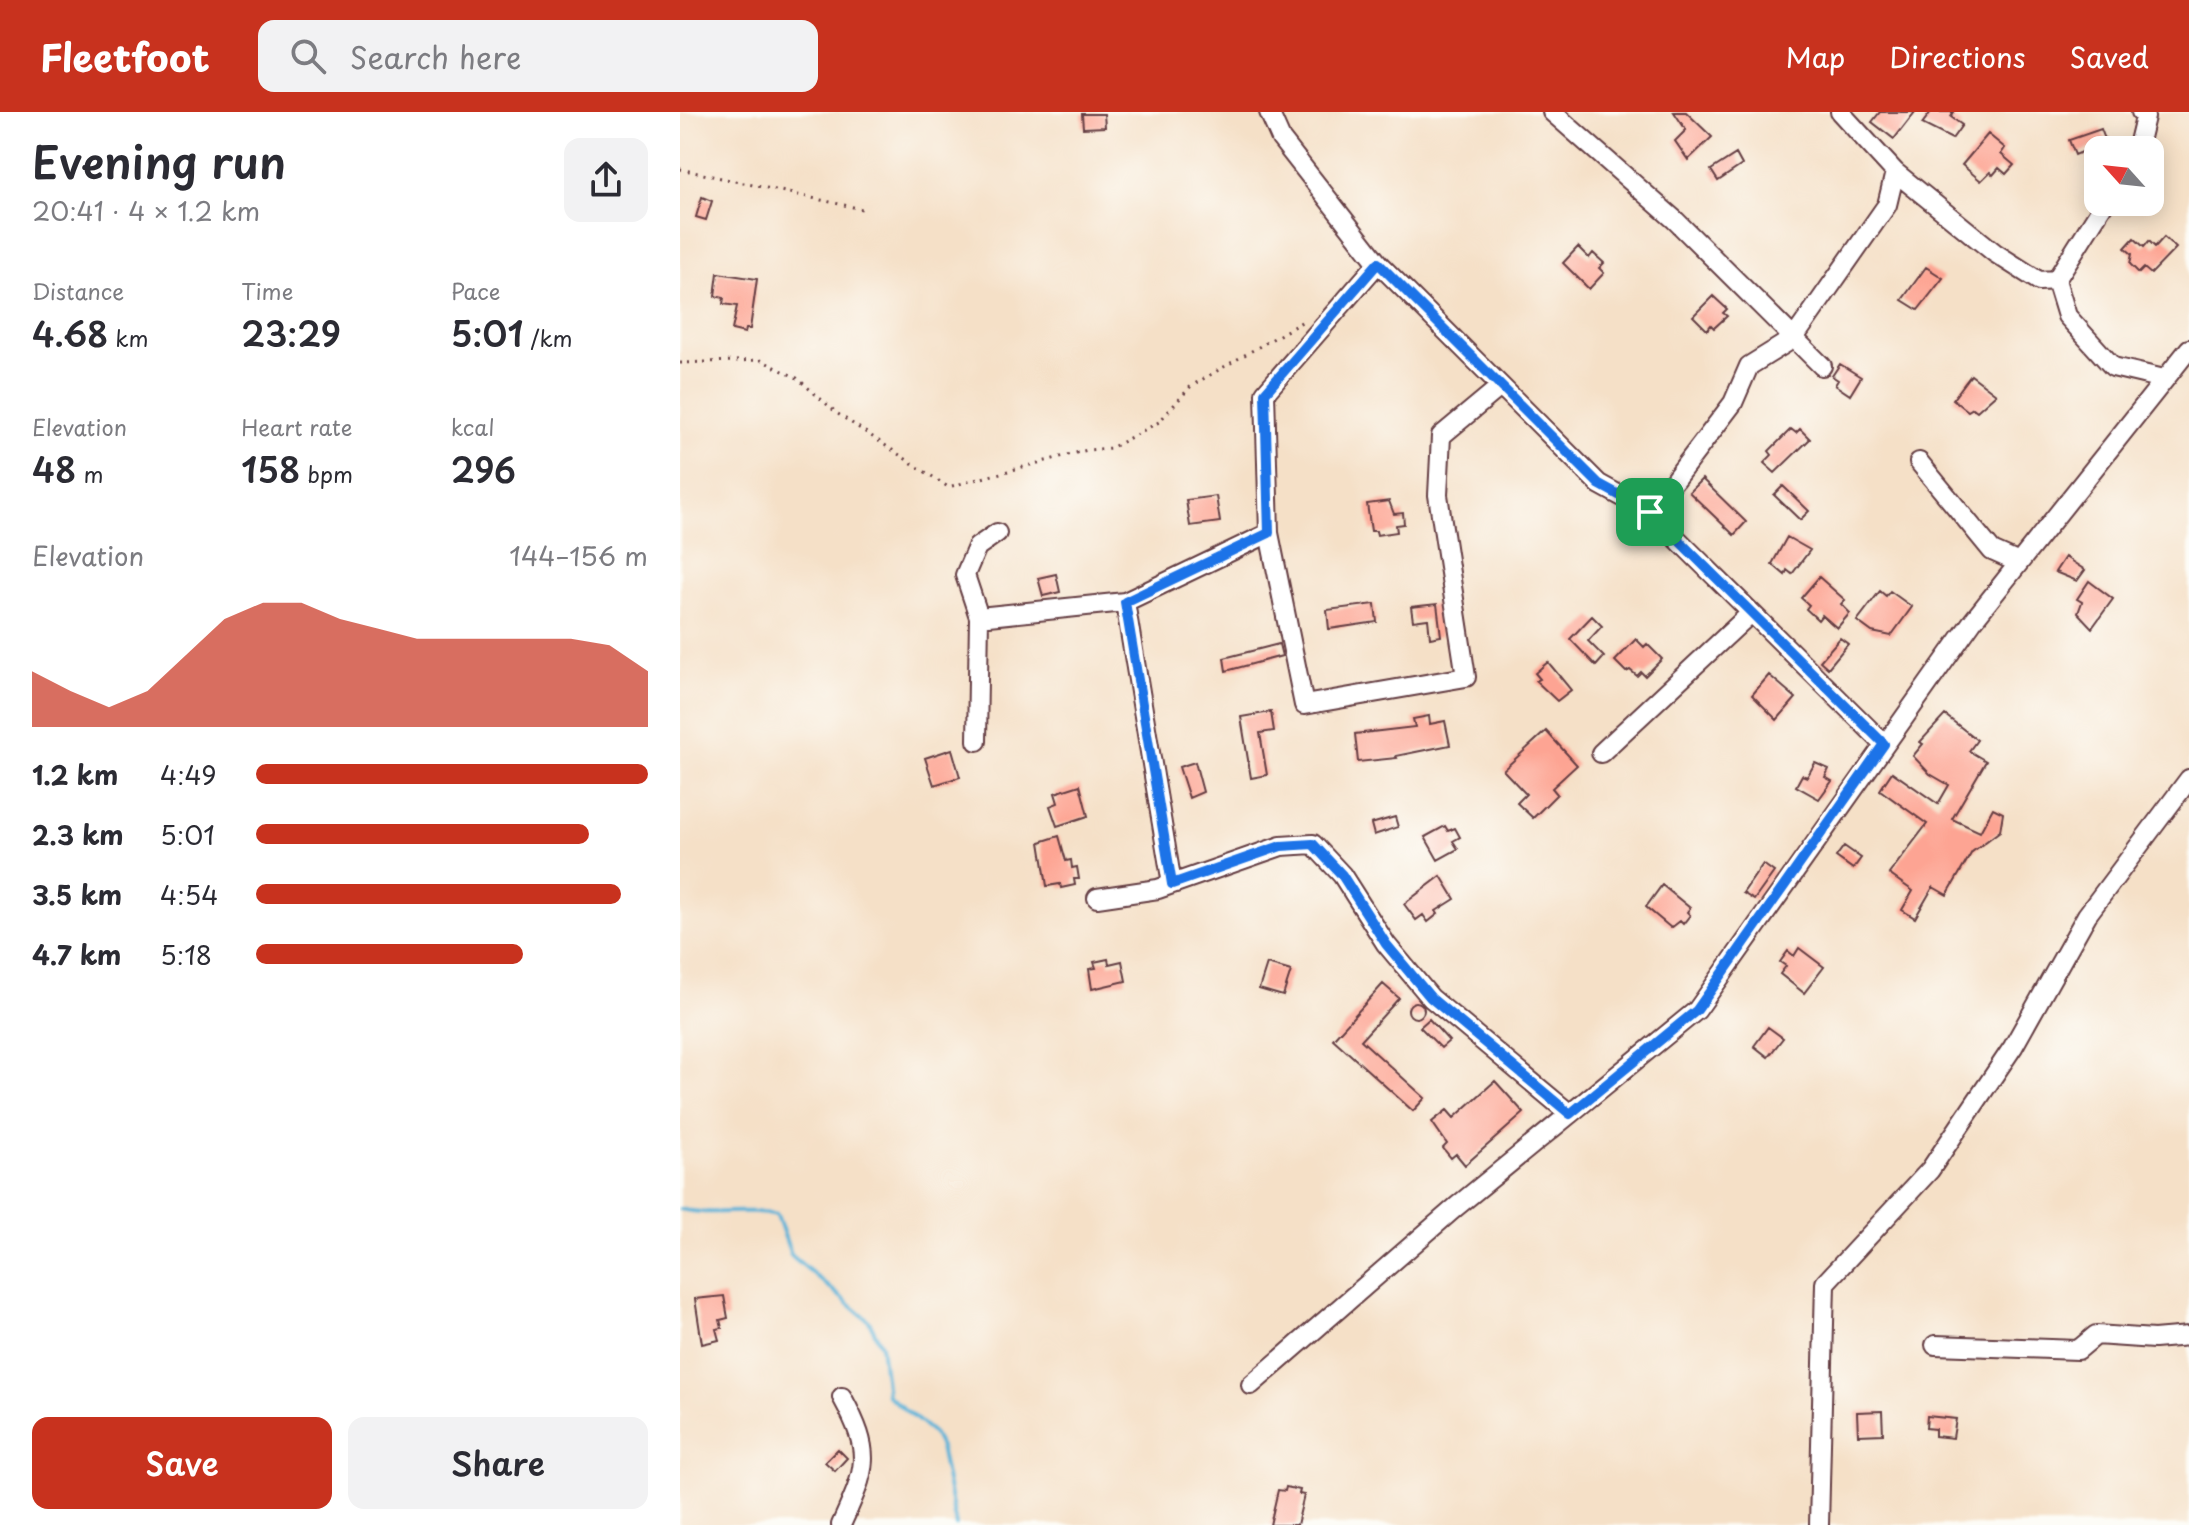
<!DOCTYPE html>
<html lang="en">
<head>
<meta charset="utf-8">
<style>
  :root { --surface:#fff; --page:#f2f2f3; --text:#2b2b33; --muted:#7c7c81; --accent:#c8321e }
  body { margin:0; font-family:"Playpen Sans",sans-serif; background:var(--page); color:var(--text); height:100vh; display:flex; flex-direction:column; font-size:30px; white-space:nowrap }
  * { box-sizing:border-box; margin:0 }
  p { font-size:26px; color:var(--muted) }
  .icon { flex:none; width:44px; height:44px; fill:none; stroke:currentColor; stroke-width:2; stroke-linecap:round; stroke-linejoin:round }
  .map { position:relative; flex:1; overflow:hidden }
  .side { display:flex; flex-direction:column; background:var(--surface); width:680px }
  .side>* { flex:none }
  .needle { width:52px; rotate:297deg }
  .tools { position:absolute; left:1404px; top:24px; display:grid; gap:16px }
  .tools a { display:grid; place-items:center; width:80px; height:80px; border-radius:16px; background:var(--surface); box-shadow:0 4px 20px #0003; font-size:40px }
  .pin { position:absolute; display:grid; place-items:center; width:68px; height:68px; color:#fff; margin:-34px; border-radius:16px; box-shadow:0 4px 12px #0006 }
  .round { display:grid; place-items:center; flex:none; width:84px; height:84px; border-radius:16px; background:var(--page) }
  .head { display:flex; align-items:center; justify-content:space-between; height:136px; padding:0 32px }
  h1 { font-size:44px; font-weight:600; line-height:60px }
  .figures { display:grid; grid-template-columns:repeat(3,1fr); gap:12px; height:136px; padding:8px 32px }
  .figures div { display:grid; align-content:center }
  .figures b { font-size:34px; font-weight:600 }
  .figures small { font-size:22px; font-weight:400 }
  .figures p { font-size:22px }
  .chart { height:224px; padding:16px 32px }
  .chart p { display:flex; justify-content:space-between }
  .chart svg { width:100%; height:144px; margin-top:8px; fill:var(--accent); opacity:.7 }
  .cta { display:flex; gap:16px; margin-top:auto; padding:16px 32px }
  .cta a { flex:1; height:92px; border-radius:16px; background:var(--accent); color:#fff; font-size:32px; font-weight:600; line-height:92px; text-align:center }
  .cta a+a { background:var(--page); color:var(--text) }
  ul { padding:0 32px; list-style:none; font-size:26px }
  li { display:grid; grid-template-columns:128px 96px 1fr; align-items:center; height:60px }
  li i { height:20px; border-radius:10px; background:var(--accent) }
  header { display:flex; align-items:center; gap:48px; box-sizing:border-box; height:112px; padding:0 40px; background:var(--accent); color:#fff }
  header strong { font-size:38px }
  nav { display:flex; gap:44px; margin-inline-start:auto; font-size:28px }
  .search { width:560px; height:72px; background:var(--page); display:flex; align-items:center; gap:20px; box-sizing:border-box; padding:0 28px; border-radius:16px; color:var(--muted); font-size:30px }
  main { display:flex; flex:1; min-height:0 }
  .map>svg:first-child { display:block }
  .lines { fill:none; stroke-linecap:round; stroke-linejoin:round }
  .stream { stroke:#5bb3d8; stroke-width:4 }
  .building { fill:#fda493 }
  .minor-casing { stroke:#643c42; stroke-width:22 }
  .path { stroke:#643c42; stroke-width:3; stroke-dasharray:2 6; stroke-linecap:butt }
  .minor { stroke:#fff; stroke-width:18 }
  .route-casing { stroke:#fff; stroke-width:16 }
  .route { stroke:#1a73e8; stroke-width:10 }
</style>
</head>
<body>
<header>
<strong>Fleetfoot</strong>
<div class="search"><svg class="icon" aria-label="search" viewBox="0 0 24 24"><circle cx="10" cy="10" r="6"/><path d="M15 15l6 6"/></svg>Search here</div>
<nav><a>Map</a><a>Directions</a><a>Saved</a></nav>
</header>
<main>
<section class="side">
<div class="head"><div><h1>Evening run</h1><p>20:41 · 4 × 1.2 km</p></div><a class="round"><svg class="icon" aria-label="share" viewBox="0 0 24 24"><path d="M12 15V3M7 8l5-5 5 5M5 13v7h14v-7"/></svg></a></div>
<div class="figures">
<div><p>Distance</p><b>4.68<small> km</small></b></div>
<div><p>Time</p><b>23:29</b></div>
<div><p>Pace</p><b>5:01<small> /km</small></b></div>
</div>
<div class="figures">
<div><p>Elevation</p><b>48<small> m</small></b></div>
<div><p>Heart rate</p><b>158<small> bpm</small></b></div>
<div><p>kcal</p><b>296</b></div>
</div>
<div class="chart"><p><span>Elevation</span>144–156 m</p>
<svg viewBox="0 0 160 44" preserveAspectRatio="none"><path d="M0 44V27L10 33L20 38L30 33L40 22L50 11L60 6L70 6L80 11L90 14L100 17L110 17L120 17L130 17L140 17L150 19L160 27V44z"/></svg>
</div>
<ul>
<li><b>1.2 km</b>4:49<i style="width:100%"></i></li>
<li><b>2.3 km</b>5:01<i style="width:85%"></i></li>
<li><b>3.5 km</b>4:54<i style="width:93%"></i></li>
<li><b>4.7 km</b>5:18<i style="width:68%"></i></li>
</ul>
<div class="cta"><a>Save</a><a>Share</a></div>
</section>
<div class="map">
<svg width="1509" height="1413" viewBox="0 0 1509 1413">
  <rect width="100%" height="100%" fill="#fdfcf7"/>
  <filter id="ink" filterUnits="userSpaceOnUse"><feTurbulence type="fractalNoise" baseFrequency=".0125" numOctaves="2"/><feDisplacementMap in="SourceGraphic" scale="16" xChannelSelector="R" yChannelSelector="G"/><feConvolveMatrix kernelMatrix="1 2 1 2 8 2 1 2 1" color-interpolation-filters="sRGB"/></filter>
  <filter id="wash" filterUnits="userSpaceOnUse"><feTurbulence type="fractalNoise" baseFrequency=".006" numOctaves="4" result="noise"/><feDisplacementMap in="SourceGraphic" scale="32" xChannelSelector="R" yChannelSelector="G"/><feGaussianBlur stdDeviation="1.8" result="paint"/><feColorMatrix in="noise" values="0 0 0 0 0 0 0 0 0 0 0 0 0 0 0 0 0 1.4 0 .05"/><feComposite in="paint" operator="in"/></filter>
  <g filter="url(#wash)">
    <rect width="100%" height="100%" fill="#f5e0c7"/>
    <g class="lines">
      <!-- stream -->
      <path class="stream" d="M0,1097C33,1105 64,1095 97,1103L111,1143L189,1209L201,1233L207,1283L253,1321L260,1335L276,1413"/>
    </g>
    <g id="blocks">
      <!-- building -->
      <path class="building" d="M994,0H1006L1032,25L1008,48L995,29L1006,18Z
        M1200,0H1235L1214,27L1192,10Z
        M1251,0H1274L1271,5L1282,13L1272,27L1242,12Z
        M402,2H424L425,15L403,16Z
        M1421,17L1426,30L1395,43L1389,28Z
        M1308,22L1325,36L1321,42L1334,53L1326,62L1319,56L1313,63L1310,60L1301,69L1282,53Z
        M1056,42L1062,53L1038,69L1031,58Z
        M22,85L32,89L26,108L16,105Z
        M1484,125L1496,136L1471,162L1464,156L1459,161L1450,152L1452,142L1445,136L1454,126L1464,135L1469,129L1475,135Z
        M898,135L909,146L913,141L924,151L919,156L924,161L909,177L883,151Z
        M1246,155L1263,166L1238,198L1222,188Z
        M38,161L77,167L70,217H66L65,221L52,218L57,194L43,192L44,186L35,184Z
        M1033,184L1047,197L1043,201L1047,204L1034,216L1031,213L1027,218L1013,204Z
        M1160,252L1181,265L1170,283L1155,273L1158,268L1152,264Z
        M1291,263L1316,282L1297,299L1293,296L1288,299L1273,287Z
        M1111,317L1116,321L1120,317L1130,327L1095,361L1084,351L1092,343L1089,339Z
        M1022,367L1066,410L1054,423L1009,380Z
        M1103,374L1129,399L1120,408L1094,383Z
        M536,384L540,410L510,414L506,388Z
        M709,389L714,402L723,401L724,412L716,413L717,420L697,423L696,419H691L687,392Z
        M1107,425L1130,438L1112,462L1107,458L1105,463L1092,452Z
        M1385,445L1405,458L1397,469L1375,460Z
        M376,462L380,480L363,484L358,466Z
        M1139,465L1165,488L1161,492L1170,501L1157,516L1142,503L1138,508L1126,497L1129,493L1121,486Z
        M1409,469L1433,487L1412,516L1398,501L1402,490L1397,487Z
        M1200,479L1206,484L1210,479L1232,495L1211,524L1192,520L1177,509Z
        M695,492L697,510L649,517L647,498Z
        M757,492L761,524L750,526L748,507L733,509L731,495Z
        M912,504L922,514L908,529L924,545L916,554L890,527Z
        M1160,526L1168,532L1148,556L1140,549Z
        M956,527L964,535L967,532L982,547L965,564L961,560L957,564L950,558L946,560L935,549Z
        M599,532L602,544L546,559L544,546Z
        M868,550L891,578L877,589L856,569L860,567L855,561Z
        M1089,563L1116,586L1097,608L1072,583Z
        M591,600L594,619L580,621L587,663L571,666L561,605Z
        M1265,603L1297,628L1289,639L1306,649L1272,707L1300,720L1313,696L1323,701L1320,719L1292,740L1267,783L1253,775L1235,806L1222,798L1233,779L1209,762L1247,712L1200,678L1212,660L1258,692L1269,673L1250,662L1233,644L1243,632L1240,630Z
        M749,604L750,612L765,609L770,633L716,644L717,646L678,650L675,622L735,615L733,607Z
        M866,619L897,653L872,676L877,682L853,706L837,691L846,682L823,658Z
        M272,637L280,665L254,673L245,646Z
        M515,650L523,680L509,686L499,655Z
        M1135,651L1149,657L1145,665L1152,669L1139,687L1116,674L1122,663L1127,665Z
        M400,673L408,704L377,714L370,694L378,691L375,681Z
        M715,705L718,715L694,723L691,712Z
        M765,714L768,719L775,716L780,725L773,729L778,737L758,748L745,725Z
        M379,724L386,749L391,748L392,756L397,755L399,767H394L395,773L381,776L380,772L367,774L360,730Z
        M1164,734L1181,746L1173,757L1156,745Z
        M1083,752L1094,760L1074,788L1063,781Z
        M761,764L775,787L756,799L758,802L748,810L743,803L736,808L724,792Z
        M982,773L1010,796L1007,800L1010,803L1003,812L1000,809L991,816L966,795Z
        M1119,836L1144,855L1124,881L1100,862L1106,854L1100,850L1108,839L1114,844Z
        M428,847L429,852L442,849L446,869L412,877L409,857L416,856L414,850Z
        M587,852L611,859L603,884L579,877Z
        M703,872L719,886L681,928L745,986L733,999L653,927Z
        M728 898a8 8 0 1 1 16 0a8 8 0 1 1-16 0Z
        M749,907L769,929L761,936L740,915Z
        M1088,915L1103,926L1088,945L1074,934Z
        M815,969L844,1001L785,1053L776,1042L771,1046L763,1036L767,1032L752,1010L767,998L774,1006Z
        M44,1184L48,1206L40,1208L42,1216L36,1217L39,1228L22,1232L15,1187Z
        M1202,1299L1203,1322L1178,1323L1177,1300Z
        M1247,1304L1276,1307L1273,1326L1255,1324V1317L1246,1316Z
        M158,1337L167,1346L155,1359L145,1350Z
        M606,1375L620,1378L619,1382L624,1383L617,1413H590L598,1378L605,1379Z"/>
    </g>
  </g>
  <g filter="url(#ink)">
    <use href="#blocks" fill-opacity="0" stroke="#643c42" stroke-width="2"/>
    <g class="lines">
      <!-- minor casing -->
      <g class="minor-casing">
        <path id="minor" d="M589,0L601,27L698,151L919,372L970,400L1204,632
          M872,0L995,108L1142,254
          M1160,0L1215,60L1315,141L1359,169L1376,168
          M1457,38L1465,5L1461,0
          M1425,90L1376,168L1387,204L1433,255L1484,267
          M698,151L585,281L589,421L624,593L786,565L758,383L761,324L821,274
          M1239,350L1312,439L1339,451
          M970,400L1053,291L1069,254L1114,226L1207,93L1215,60
          M445,490L492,772
          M299,505L445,490L589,421
          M297,629L299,505L285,463L297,435L317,421
          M921,641L1071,501
          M417,786L478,777L601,734L633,732L662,763L706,832L751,886L890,1002
          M1255,1233L1398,1238L1416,1223L1474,1227L1509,1224
          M571,1273L776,1095L1017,898L1292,510L1509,237
          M161,1413C187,1356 193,1342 162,1285
          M1139,1413L1145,1171L1250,1058L1333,935L1407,803L1509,667"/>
      </g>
      <!-- path -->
      <path class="path" d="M0,57L182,97
        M0,251L81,248L117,266L158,302L268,375L407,338L431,336L479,310L511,274L625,208"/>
      <!-- minor -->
      <use href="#minor" class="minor"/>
    </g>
  </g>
  <g class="lines" filter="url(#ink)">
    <!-- route casing -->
    <g class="route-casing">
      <path id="route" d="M698,151L919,372L970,400L1204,632L1017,898L890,1002L751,886L706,832L662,763L633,732L601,734L492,772L445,490L589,421L585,281Z"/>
    </g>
    <!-- route -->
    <use href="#route" class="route"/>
  </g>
</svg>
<div class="tools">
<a><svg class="needle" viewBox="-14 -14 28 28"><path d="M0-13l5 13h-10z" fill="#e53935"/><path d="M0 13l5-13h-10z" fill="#7c7c81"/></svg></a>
</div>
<div class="pin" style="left:970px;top:400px;background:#1e9e55"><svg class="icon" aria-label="arrive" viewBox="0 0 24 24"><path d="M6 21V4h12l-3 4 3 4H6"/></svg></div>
</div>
</main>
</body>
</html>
